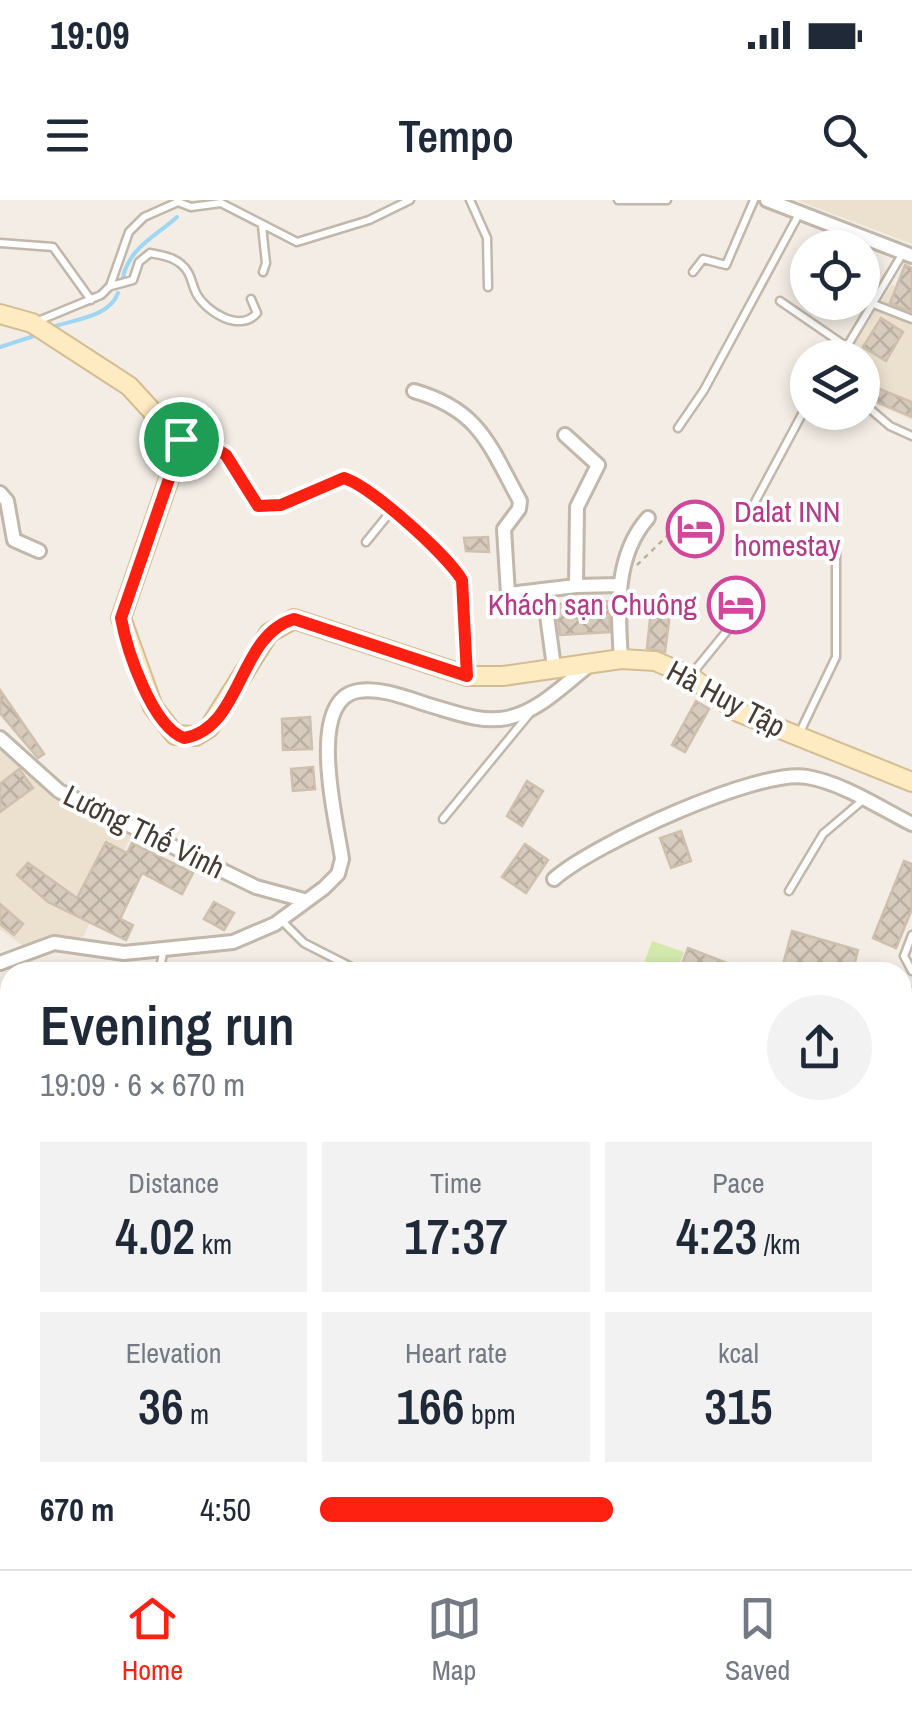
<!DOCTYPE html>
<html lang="en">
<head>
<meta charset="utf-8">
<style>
  :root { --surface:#fff; --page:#f2f2f3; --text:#1f2937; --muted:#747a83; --line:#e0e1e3; --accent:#fe2010 }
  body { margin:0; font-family:"Archivo Narrow",sans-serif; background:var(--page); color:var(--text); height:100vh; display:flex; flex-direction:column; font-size:38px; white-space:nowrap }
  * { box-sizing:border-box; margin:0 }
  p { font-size:32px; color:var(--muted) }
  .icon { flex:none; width:55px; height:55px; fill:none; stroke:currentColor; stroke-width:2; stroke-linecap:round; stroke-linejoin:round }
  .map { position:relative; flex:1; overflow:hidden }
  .panel { position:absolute; left:0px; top:762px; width:912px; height:608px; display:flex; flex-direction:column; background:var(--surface); border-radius:30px 30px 0 0; box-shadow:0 5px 15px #0003 }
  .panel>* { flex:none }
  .controls { position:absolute; left:790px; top:30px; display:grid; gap:20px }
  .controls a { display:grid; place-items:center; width:90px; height:90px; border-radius:50%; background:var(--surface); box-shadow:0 5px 15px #0003; font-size:50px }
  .pin { position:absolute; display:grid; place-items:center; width:85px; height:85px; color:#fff; margin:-42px; border:5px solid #fff; border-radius:50%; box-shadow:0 2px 10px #0007 }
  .round { display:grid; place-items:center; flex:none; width:105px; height:105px; border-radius:52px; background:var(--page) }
  .summary { display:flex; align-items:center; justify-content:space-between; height:170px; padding:0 40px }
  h1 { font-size:55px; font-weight:600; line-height:75px }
  .metrics { display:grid; grid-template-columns:repeat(3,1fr); gap:15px; height:170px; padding:10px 40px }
  .metrics div { display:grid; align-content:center; border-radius:0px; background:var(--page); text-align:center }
  .metrics b { font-size:50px; font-weight:600 }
  .metrics small { font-size:28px; font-weight:400 }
  .metrics p { font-size:28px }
  ul { padding:0 40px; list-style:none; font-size:32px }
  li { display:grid; grid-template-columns:160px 120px 1fr; align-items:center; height:75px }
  li i { height:25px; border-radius:12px; background:var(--accent) }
  .status { display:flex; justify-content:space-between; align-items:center; height:70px; padding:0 50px; background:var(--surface); direction:ltr }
  .status svg { height:28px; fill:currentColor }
  header { display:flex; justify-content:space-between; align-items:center; height:130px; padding:0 40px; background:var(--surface); font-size:45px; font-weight:600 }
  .tabs { display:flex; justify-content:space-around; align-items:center; height:140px; border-top:2px solid var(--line); background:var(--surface); font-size:28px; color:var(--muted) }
  .tabs a { display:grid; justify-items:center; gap:5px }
  .tabs .selected { color:var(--accent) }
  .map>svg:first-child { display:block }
  .education { fill:#ece1ce }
  .green { fill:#d2e8ac }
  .park { fill:url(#park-crowns) }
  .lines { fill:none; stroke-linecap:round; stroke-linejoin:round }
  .stream { stroke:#9fd6f1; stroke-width:4 }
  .building { fill:url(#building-cross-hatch); stroke:#cfbfad; stroke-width:2.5 }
  .lane-casing { stroke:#c1b7aa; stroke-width:11 }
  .street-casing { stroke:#c1b7aa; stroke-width:18 }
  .secondary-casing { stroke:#d4bd93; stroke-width:22 }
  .primary-casing { stroke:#e6b260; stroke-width:25 }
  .path { stroke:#c0af98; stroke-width:2.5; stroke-dasharray:5 5; stroke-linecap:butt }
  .lane { stroke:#fff; stroke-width:6 }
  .street { stroke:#fff; stroke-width:12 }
  .secondary { stroke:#ffebc2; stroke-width:18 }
  .primary { stroke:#ffd791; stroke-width:20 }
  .route-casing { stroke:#fff; stroke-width:20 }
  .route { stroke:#fe2010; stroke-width:12 }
  .labels { text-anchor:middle; stroke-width:8; stroke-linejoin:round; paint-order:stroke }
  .hotel-label { font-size:30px; fill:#b23c85; stroke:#fff; text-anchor:start }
  .street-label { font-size:30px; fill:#453d34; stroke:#fff }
</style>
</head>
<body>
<div class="status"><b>19:09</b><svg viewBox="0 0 49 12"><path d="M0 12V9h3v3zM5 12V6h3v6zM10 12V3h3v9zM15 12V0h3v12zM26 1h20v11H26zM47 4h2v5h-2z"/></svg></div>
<header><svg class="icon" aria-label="menu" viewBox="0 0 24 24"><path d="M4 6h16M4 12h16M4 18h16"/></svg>Tempo<svg class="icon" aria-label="search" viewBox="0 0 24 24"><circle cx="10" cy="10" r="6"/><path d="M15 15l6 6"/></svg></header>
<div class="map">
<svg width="912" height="1369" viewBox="0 0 912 1369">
  <defs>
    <pattern id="park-crowns" width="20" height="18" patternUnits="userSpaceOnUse" patternTransform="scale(2.5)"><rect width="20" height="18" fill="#d2e8ac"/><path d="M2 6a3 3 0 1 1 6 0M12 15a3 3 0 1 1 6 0" fill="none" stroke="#b6c895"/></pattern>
    <pattern id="building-cross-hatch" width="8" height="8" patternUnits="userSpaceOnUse" patternTransform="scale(2.5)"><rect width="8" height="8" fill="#d7cbbd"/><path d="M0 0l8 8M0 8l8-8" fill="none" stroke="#baafa3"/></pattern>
  </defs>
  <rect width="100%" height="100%" fill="#f3ede5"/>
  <!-- education -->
  <path class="education" d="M912,0V44L799,1V0Z
    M892,85L912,94V220L863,198L862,158H845Z
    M0,543L41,584L132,634L83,737L47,736L23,746L0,729Z"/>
  <!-- green -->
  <path class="green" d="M652,741L684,752L676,772H641Z"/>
  <!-- park -->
  <path class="park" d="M912,886V1105L903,1140L902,918Z
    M723,1360H809L786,1369H725Z"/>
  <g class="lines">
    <!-- stream -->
    <path class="stream" d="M123,77C130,47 155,37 177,17
      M56,126C77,119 110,116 118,93
      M0,147L34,136"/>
  </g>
  <!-- building -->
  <path class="building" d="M905,65L912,68V112L890,103Z
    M881,118L903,132L886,161L863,147Z
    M877,188L912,202V217L872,200Z
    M698,309L714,323L692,349L676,335Z
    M488,337L489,352L466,351L464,338Z
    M609,401L610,432L560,435L556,404Z
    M651,410L670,413L665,452L647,448Z
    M0,490L44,554L38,558L0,513Z
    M696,501L709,509L685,552L672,545Z
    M310,517L312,549L283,550L282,519Z
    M313,567L315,589L293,591L291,569Z
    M19,569L33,588L0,612V584Z
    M527,581L543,591L522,626L507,616Z
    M681,631L691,661L671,668L660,638Z
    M106,642L127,653L132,643L193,673L182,694L142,673L120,719L133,725L126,740L48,702L17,675L28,663L77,698Z
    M525,644L548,660L526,693L502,677Z
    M904,661L912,664V709L896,748L873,738Z
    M214,702L234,713L224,730L204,719Z
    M0,704L23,724L14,735L0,724Z
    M792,731L858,750L854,766L848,765L845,772H781Z
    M688,748L750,772H679Z
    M396,1360H452L453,1369H394Z"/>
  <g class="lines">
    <!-- lane casing -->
    <g class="lane-casing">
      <path id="lane" d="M470,0L487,38L488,87
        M618,0H667
        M262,26L266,63L263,72
        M0,43L53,47L91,100
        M693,72L703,59L726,65L754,0
        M111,86L133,80L139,62L150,53C161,55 173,57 181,64C191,72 191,82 196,93C206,112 240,133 257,113L251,99
        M780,101L847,147
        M876,105L912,119
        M38,121L101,95L110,86L129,32L144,17L178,2L191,7L221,3L297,42L369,20L410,0
        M840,158L903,53
        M863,203L890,226L912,236
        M678,228L704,190L799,14
        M170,243C224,225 229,276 258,307L281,305L339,279L365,288L459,375L467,474
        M755,302L808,203
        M366,342L392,310
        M691,475L744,410
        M798,536L836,457V350
        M443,619L530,513
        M789,691L823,634L863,600
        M282,721L304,743L361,772
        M912,735L904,756L912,771
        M159,772L164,749
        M334,772L341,762
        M902,797L912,791
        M0,928L10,929
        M0,950L10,954
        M902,976L912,979
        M0,1101L3,1124H10
        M902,1285L904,1321L912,1333
        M153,1363H204
        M80,1369L101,1360
        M305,1369V1360"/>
    </g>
    <!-- street casing -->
    <g class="street-casing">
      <path id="street" d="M767,0L912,56
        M414,191C480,210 489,245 520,301L519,309L504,329L508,394L576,386L577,307L598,265L565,235
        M0,293L7,301L14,340L39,351
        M576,386L620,385
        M544,393L554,467
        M621,459C618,411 614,356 648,318
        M0,538L59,591L256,687L304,700
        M554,679C592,645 758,568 807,577C843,583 880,608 912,624
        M0,763L54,743L124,753L233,742L275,724L324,688L338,674L342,659C337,622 305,500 358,491C382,487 409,499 432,506C456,513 482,523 507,518C539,511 564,485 589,465
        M516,771L517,772
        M0,850H10
        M906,1141L912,1119
        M152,1369V1360"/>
    </g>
    <!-- secondary casing -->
    <g class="secondary-casing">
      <path id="secondary" d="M0,114L32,123L129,186L152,211L168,243L170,276L121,418L153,507L175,535L196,536L209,528L269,433L294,419L467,476H503L621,459L655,461L690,476L738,512L912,582
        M711,1360L713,1369"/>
    </g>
    <!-- primary casing -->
    <g class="primary-casing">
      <path id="primary" d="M902,865L912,834
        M0,1264H10
        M0,1281H10
        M543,1360L547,1369
        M588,1360L599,1369
        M623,1360L638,1369
        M677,1369L686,1360"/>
    </g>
    <!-- path -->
    <path class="path" d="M637,365L692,312"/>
    <!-- lane -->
    <use href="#lane" class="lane"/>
    <!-- street -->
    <use href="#street" class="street"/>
    <!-- secondary -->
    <use href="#secondary" class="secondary"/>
    <!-- primary -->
    <use href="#primary" class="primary"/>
  </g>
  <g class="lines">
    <!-- route casing -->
    <g class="route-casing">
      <path id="route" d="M199,238L226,255L258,306L281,305L344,278C372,287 447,355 462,380L467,476L294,419C238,435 242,529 184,538C152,526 127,451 121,418L170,276L168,243Z"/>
    </g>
    <!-- route -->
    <use href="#route" class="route"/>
  </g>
  <!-- icons -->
  <defs>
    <g id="hotel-ring" transform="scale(2.875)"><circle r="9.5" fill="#fff" stroke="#d1479c" stroke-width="1.5"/><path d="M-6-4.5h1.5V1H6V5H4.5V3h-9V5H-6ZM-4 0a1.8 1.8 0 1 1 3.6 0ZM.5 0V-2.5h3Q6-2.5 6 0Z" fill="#d1479c"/></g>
  </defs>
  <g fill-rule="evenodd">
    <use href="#hotel-ring" x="695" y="329"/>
    <use href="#hotel-ring" x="736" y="405"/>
  </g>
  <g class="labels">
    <!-- hotel labels -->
    <g class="hotel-label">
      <text x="734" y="322">Dalat INN<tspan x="734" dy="34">homestay</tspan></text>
      <text x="697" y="415" text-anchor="end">Khách sạn Chuông</text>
    </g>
    <!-- street labels -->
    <g class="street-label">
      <text transform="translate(726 499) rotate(28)" y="10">Hà Huy Tập</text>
      <text transform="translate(144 632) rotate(26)" y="10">Lương Thế Vinh</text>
    </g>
  </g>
</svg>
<div class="controls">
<a><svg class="icon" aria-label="locate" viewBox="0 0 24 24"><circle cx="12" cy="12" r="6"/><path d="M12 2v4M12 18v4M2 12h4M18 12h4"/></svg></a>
<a><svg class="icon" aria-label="layers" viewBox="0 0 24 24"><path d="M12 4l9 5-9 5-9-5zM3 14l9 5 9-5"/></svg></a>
</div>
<div class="pin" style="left:181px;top:239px;background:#1e9e55"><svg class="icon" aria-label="arrive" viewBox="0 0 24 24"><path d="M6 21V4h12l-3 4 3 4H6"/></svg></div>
<section class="panel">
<div class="summary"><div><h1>Evening run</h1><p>19:09 · 6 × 670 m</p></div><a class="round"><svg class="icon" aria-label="share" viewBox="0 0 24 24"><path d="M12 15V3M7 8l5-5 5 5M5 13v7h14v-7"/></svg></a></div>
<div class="metrics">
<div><p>Distance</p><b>4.02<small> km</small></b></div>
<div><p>Time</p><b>17:37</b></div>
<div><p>Pace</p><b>4:23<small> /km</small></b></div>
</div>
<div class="metrics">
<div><p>Elevation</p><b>36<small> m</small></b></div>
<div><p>Heart rate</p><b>166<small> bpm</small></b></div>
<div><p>kcal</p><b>315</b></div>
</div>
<ul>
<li><b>670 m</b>4:50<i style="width:53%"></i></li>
</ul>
</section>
</div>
<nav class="tabs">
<a class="selected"><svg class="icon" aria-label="home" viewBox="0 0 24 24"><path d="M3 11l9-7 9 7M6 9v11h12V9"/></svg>Home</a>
<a><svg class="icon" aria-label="map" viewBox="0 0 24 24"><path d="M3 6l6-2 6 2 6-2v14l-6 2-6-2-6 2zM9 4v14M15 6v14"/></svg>Map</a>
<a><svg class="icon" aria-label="saved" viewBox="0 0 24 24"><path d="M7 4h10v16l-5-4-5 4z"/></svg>Saved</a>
</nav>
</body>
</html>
